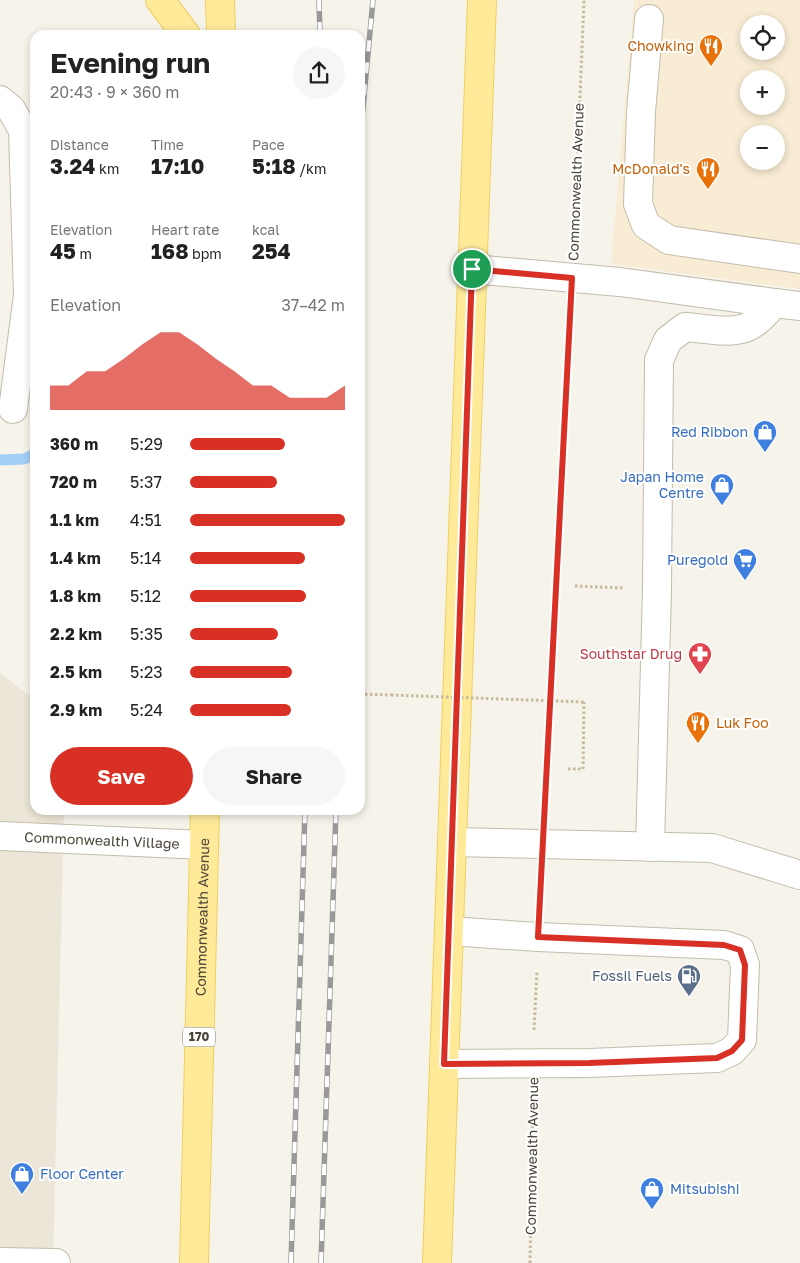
<!DOCTYPE html>
<html lang="en">
<head>
<meta charset="utf-8">
<style>
  :root { --surface:#fff; --page:#f6f6f6; --text:#222; --muted:#767676; --accent:#d93025 }
  body { margin:0; font-family:"Golos Text",sans-serif; background:var(--page); color:var(--text); height:100vh; display:flex; flex-direction:column; font-size:19px; white-space:nowrap }
  * { box-sizing:border-box; margin:0 }
  p { font-size:16px; color:var(--muted) }
  .icon { flex:none; width:28px; height:28px; fill:none; stroke:currentColor; stroke-width:2; stroke-linecap:round; stroke-linejoin:round }
  .map { position:relative; flex:1; overflow:hidden }
  .sheet { position:absolute; left:30px; top:30px; width:335px; height:785px; display:flex; flex-direction:column; background:var(--surface); border-radius:15px; box-shadow:0 2px 8px #0003 }
  .sheet>* { flex:none }
  .controls { position:absolute; left:740px; top:15px; display:grid; gap:10px }
  .controls a { display:grid; place-items:center; width:45px; height:45px; border-radius:50%; background:var(--surface); box-shadow:0 2px 8px #0003; font-size:25px }
  .pin { position:absolute; display:grid; place-items:center; width:42px; height:42px; color:#fff; margin:-21px; border:2px solid #fff; border-radius:50%; box-shadow:0 1px 5px #0007 }
  .round { display:grid; place-items:center; flex:none; width:52px; height:52px; border-radius:26px; background:var(--page) }
  .summary { display:flex; align-items:center; justify-content:space-between; height:85px; padding:0 20px }
  h1 { font-size:28px; font-weight:700; line-height:38px }
  .metrics { display:grid; grid-template-columns:repeat(3,1fr); gap:8px; height:85px; padding:5px 20px }
  .metrics div { display:grid; align-content:center }
  .metrics b { font-size:21px; font-weight:700 }
  .metrics small { font-size:14px; font-weight:400 }
  .metrics p { font-size:14px }
  .chart { height:140px; padding:10px 20px }
  .chart p { display:flex; justify-content:space-between }
  .chart svg { width:100%; height:90px; margin-top:5px; fill:var(--accent); opacity:.7 }
  .cta { display:flex; gap:10px; margin-top:auto; padding:10px 20px }
  .cta a { flex:1; height:58px; border-radius:30px; background:var(--accent); color:#fff; font-size:20px; font-weight:700; line-height:58px; text-align:center }
  .cta a+a { background:var(--page); color:var(--text) }
  ul { padding:0 20px; list-style:none; font-size:16px }
  li { display:grid; grid-template-columns:80px 60px 1fr; align-items:center; height:38px }
  li i { height:12px; border-radius:6px; background:var(--accent) }
  .map>svg:first-child { display:block }
  .residential { fill:#ebe6d7 }
  .commercial { fill:#f9ecd4; fill-rule:evenodd }
  .lines { fill:none; stroke-linecap:round; stroke-linejoin:round }
  .stream { stroke:#a2cef7; stroke-width:11 }
  .minor-casing { stroke:#c3bcab; stroke-width:30 }
  .major-casing { stroke:#efcf5f; stroke-width:30 }
  .path { stroke:#c6ba9b; stroke-width:3; stroke-dasharray:2.5 2.5; stroke-linecap:butt }
  .minor { stroke:#fff; stroke-width:28 }
  .major { stroke:#ffea9a; stroke-width:28 }
  .rail-casing { stroke:#999; stroke-width:5.5 }
  .rail { stroke:#fff; stroke-width:4; stroke-dasharray:11; stroke-linecap:butt }
  .path-bridge { stroke:#c6ba9b; stroke-width:3; stroke-dasharray:2.5 2.5; stroke-linecap:butt }
  .route-casing { stroke:#fff; stroke-width:10 }
  .route { stroke:#d93025; stroke-width:6 }
  .labels { text-anchor:middle; stroke-width:4; stroke-linejoin:round; paint-order:stroke }
  .shield { fill:#fff; stroke:#817d73; stroke-width:1 }
  .shield-label { font-size:12px; font-weight:bold; fill:#4b4537 }
  .food-label { font-size:14px; fill:#c56008; stroke:#fff; text-anchor:end }
  .street-label { font-size:14px; fill:#4b4537; stroke:#fff }
  .shop-label { font-size:14px; fill:#366cbe; stroke:#fff; text-anchor:end }
  .health-label { font-size:14px; fill:#be3a42; stroke:#fff; text-anchor:end }
  .service-label { font-size:14px; fill:#4e5e75; stroke:#fff; text-anchor:end }
</style>
</head>
<body>
<div class="map">
<svg width="800" height="1263" viewBox="0 0 800 1263">
  <rect width="100%" height="100%" fill="#f6f3ea"/>
  <!-- residential -->
  <path class="residential" d="M0,673L35,700V810H64L53,1263H0Z"/>
  <!-- commercial -->
  <path class="commercial" d="M634,0H800V289L611,264ZM749,24H776V51H749ZM749,79H776V106H749ZM749,134H776V161H749Z"/>
  <g class="lines">
    <!-- stream -->
    <path class="stream" d="M0,460L24,459L35,454"/>
    <!-- minor casing -->
    <g class="minor-casing">
      <g id="minor">
        <path d="M649,19L641,112L638,204L646,225L669,240L800,259"/>
        <path d="M0,100L11,109L23,130L28,295L13,409"/>
        <path d="M472,269L620,282L775,303"/>
        <path id="s1" d="M0,836L204,845"/>
        <path d="M452,842L712,848L800,875"/>
        <path d="M650,847L657,589L659,360L668,340L685,327C703,328 727,334 745,328C757,324 766,312 775,303L800,306"/>
        <path d="M444,1064L589,1063L717,1058L732,1051L742,1040L745,965L740,950L724,945L538,937L449,931"/>
        <path d="M0,1262L56,1263"/>
      </g>
    </g>
    <!-- major casing -->
    <g class="major-casing">
      <g id="major">
        <path d="M160,0L186,35"/>
        <path d="M220,0L221,35"/>
        <path id="s2" d="M194,1263L205,810"/>
        <path d="M437,1263L482,0"/>
      </g>
    </g>
    <!-- path -->
    <path class="path" d="M574,243L584,0
      M575,586L623,588
      M360,694L391,695
      M568,769H583L584,702
      M544,810L571,312
      M540,903L541,879
      M534,1030L537,971
      M530,1263L533,1099"/>
    <!-- minor -->
    <use href="#minor" class="minor"/>
    <!-- major -->
    <use href="#major" class="major"/>
    <!-- rail casing -->
    <g class="rail-casing">
      <path id="rail" d="M319,0L320,35
        M360,139L373,0
        M291,1263L305,810
        M321,1263L336,810"/>
    </g>
    <!-- rail -->
    <use href="#rail" class="rail"/>
    <!-- path-bridge -->
    <path class="path-bridge" d="M391,695L584,702"/>
  </g>
  <g class="lines">
    <!-- route casing -->
    <g class="route-casing">
      <path id="route" d="M472,269L572,278L538,937L724,945L740,950L745,965L742,1040L732,1051L717,1058L589,1063L444,1064Z"/>
    </g>
    <!-- route -->
    <use href="#route" class="route"/>
  </g>
  <!-- icons -->
  <defs>
    <g id="restaurant-pin" transform="scale(1.25)"><path d="M0 17L-7.5 6A9.5 9.5 0 1 1 7.5 6Z" fill="#e8710a" stroke="#fff"/><path d="M-5-6h1v4h1v-4h1v4h1v-4h1v5L-1.5 .5V6h-2V.5L-5-1ZM5-6V6H3V1.5H1.5Q1.5-4 5-6Z" fill="#fff"/></g>
    <g id="shop-pin" transform="scale(1.25)"><path d="M0 17L-7.5 6A9.5 9.5 0 1 1 7.5 6Z" fill="#3f7fe0" stroke="#fff"/><path d="M-5-2.5h2.3a2.7 3.5 0 0 1 5.4 0H5L5.5 6h-11ZM-1.5-2.5h3a1.5 2.3 0 0 0-3 0Z" fill="#fff"/></g>
    <g id="supermarket-pin" transform="scale(1.25)"><path d="M0 17L-7.5 6A9.5 9.5 0 1 1 7.5 6Z" fill="#3f7fe0" stroke="#fff"/><path d="M-6-5.5h2.5l.6 2H6L4.5 2H-2.5L-4.4-4H-6ZM-1.5 3.2a1.3 1.3 0 1 0 .1 0ZM3 3.2a1.3 1.3 0 1 0 .1 0Z" fill="#fff"/></g>
    <g id="pharmacy-pin" transform="scale(1.25)"><path d="M0 17L-7.5 6A9.5 9.5 0 1 1 7.5 6Z" fill="#e0444e" stroke="#fff"/><path d="M-2-6h4v4h4v4h-4v4h-4v-4h-4v-4h4Z" fill="#fff"/></g>
    <g id="fuel-pin" transform="scale(1.25)"><path d="M0 17L-7.5 6A9.5 9.5 0 1 1 7.5 6Z" fill="#5c6f8a" stroke="#fff"/><path d="M-5.5-6h7V0h2V4h1.3V-2.5L3-4.5l.8-.8L6-3V5H2.5V1h-1V6h-7ZM-4.2-4.7v3.2H.2V-4.7Z" fill="#fff"/></g>
  </defs>
  <g fill-rule="evenodd">
    <use href="#restaurant-pin" x="711" y="46"/>
    <use href="#restaurant-pin" x="708" y="169"/>
    <use href="#shop-pin" x="765" y="432"/>
    <use href="#shop-pin" x="722" y="485"/>
    <use href="#supermarket-pin" x="745" y="560"/>
    <use href="#pharmacy-pin" x="700" y="654"/>
    <use href="#restaurant-pin" x="698" y="723"/>
    <use href="#fuel-pin" x="689" y="976"/>
    <use href="#shop-pin" x="22" y="1174"/>
    <use href="#shop-pin" x="652" y="1189"/>
  </g>
  <g class="labels">
    <!-- shield labels -->
    <rect class="shield" x="183" y="1027.5" width="32" height="19" rx="4"/>
    <g class="shield-label">
      <text x="199" y="1041">170</text>
    </g>
    <!-- food labels -->
    <g class="food-label">
      <text x="694" y="51">Chowking</text>
      <text x="690" y="174">McDonald's</text>
      <text x="716" y="728" text-anchor="start">Luk Foo</text>
    </g>
    <!-- street labels -->
    <g class="street-label">
      <text transform="translate(576 182) rotate(-88)" y="5">Commonwealth Avenue</text>
      <text dy="5" stroke="none"><textPath href="#s1" startOffset="102">Commonwealth Village</textPath></text>
      <text dy="5" stroke="none"><textPath href="#s2" startOffset="346">Commonwealth Avenue</textPath></text>
      <text transform="translate(532 1156) rotate(-89)" y="5">Commonwealth Avenue</text>
    </g>
    <!-- shop labels -->
    <g class="shop-label">
      <text x="748" y="437">Red Ribbon</text>
      <text x="704" y="482">Japan Home<tspan x="704" dy="16">Centre</tspan></text>
      <text x="728" y="565">Puregold</text>
      <text x="40" y="1179" text-anchor="start">Floor Center</text>
      <text x="670" y="1194" text-anchor="start">Mitsubishi</text>
    </g>
    <!-- health labels -->
    <g class="health-label">
      <text x="682" y="659">Southstar Drug</text>
    </g>
    <!-- service labels -->
    <g class="service-label">
      <text x="672" y="981">Fossil Fuels</text>
    </g>
  </g>
</svg>
<div class="controls">
<a><svg class="icon" aria-label="locate" viewBox="0 0 24 24"><circle cx="12" cy="12" r="6"/><path d="M12 2v4M12 18v4M2 12h4M18 12h4"/></svg></a>
<a>+</a>
<a>−</a>
</div>
<div class="pin" style="left:472px;top:269px;background:#1e9e55"><svg class="icon" aria-label="arrive" viewBox="0 0 24 24"><path d="M6 21V4h12l-3 4 3 4H6"/></svg></div>
<section class="sheet">
<div class="summary"><div><h1>Evening run</h1><p>20:43 · 9 × 360 m</p></div><a class="round"><svg class="icon" aria-label="share" viewBox="0 0 24 24"><path d="M12 15V3M7 8l5-5 5 5M5 13v7h14v-7"/></svg></a></div>
<div class="metrics">
<div><p>Distance</p><b>3.24<small> km</small></b></div>
<div><p>Time</p><b>17:10</b></div>
<div><p>Pace</p><b>5:18<small> /km</small></b></div>
</div>
<div class="metrics">
<div><p>Elevation</p><b>45<small> m</small></b></div>
<div><p>Heart rate</p><b>168<small> bpm</small></b></div>
<div><p>kcal</p><b>254</b></div>
</div>
<div class="chart"><p><span>Elevation</span>37–42 m</p>
<svg viewBox="0 0 160 44" preserveAspectRatio="none"><path d="M0 44V32L10 32L20 25L30 25L40 19L50 12L60 6L70 6L80 12L90 19L100 25L110 32L120 32L130 38L140 38L150 38L160 32V44z"/></svg>
</div>
<ul>
<li><b>360 m</b>5:29<i style="width:61%"></i></li>
<li><b>720 m</b>5:37<i style="width:56%"></i></li>
<li><b>1.1 km</b>4:51<i style="width:100%"></i></li>
<li><b>1.4 km</b>5:14<i style="width:74%"></i></li>
<li><b>1.8 km</b>5:12<i style="width:75%"></i></li>
<li><b>2.2 km</b>5:35<i style="width:57%"></i></li>
<li><b>2.5 km</b>5:23<i style="width:66%"></i></li>
<li><b>2.9 km</b>5:24<i style="width:65%"></i></li>
</ul>
<div class="cta"><a>Save</a><a>Share</a></div>
</section>
</div>
</body>
</html>
